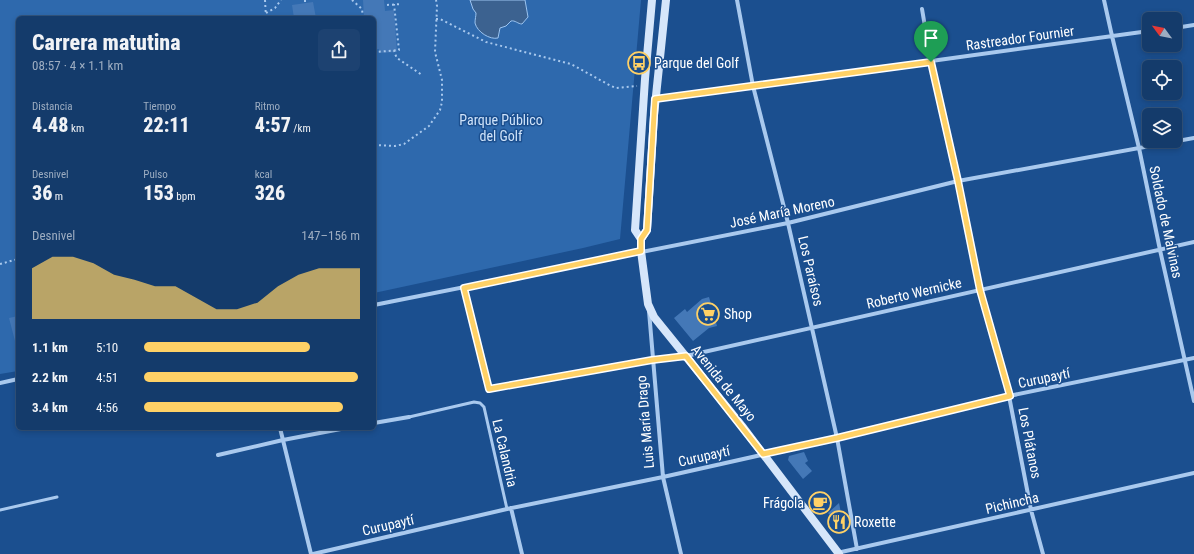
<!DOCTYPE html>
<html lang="es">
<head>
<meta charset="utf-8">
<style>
  :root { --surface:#143b6b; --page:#1d4271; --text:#f1f3f6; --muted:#9dadc1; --line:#33557e; --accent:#ffd166 }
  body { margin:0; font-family:"Roboto Condensed",sans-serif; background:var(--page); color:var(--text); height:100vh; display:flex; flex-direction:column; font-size:15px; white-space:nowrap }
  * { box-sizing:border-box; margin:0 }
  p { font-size:13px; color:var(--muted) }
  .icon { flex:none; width:22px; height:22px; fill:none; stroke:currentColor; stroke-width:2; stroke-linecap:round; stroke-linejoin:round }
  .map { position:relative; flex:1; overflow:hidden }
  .side { position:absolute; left:16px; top:16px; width:360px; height:414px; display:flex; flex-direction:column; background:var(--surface); border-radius:6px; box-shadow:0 2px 6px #0003,0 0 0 1px var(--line) }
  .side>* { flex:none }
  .needle { width:26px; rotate:302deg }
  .controls { position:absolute; left:1142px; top:12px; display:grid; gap:8px }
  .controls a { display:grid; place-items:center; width:40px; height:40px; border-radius:6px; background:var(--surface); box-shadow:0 2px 6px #0003,0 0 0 1px var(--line); font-size:20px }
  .pin { position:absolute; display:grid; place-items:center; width:34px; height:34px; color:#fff; margin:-41px -17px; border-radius:50% 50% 50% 0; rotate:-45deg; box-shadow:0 0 4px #0007 }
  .pin .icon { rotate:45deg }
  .round { display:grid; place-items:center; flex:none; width:42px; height:42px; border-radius:6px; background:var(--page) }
  .head { display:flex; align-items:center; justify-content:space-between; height:68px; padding:0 16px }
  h1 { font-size:22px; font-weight:800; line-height:30px }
  .stats { display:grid; grid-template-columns:repeat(3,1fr); gap:6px; height:68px; padding:4px 16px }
  .stats div { display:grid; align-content:center }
  .stats b { font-size:20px; font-weight:800 }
  .stats small { font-size:11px; font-weight:400 }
  .stats p { font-size:11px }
  .chart { height:112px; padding:8px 16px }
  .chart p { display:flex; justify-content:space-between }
  .chart svg { width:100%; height:72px; margin-top:4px; fill:var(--accent); opacity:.7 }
  ul { padding:0 16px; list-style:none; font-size:13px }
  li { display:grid; grid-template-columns:64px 48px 1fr; align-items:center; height:30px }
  li i { height:10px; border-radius:5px; background:var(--accent) }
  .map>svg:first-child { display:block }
  .green { fill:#2e69ad }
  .water { fill:#3c6290; stroke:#9cc4f0 }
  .building { fill:#4478b7 }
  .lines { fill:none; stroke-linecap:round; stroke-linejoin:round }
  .path { stroke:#a9c9ee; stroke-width:2; stroke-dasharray:2 3; stroke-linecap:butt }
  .lane { stroke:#a9c9ee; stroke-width:3 }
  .street { stroke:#a9c9ee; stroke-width:4 }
  .secondary { stroke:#d6e6fa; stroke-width:8 }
  .route-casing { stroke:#fff; stroke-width:8 }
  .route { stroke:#ffd166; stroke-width:5 }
  .labels { text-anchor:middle; stroke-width:3; stroke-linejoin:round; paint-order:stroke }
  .street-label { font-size:14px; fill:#fff; stroke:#1b4f8f }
  .poi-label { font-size:14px; fill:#fff; stroke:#1b4f8f; text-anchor:start }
  .park-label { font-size:14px; fill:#cfe3fa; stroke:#1b4f8f }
</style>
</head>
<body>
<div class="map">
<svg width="1194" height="554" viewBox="0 0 1194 554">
  <rect width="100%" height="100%" fill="#1b4f8f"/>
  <!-- green -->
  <path class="green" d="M0,0H641L620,239L583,248L374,293V18H18V371L0,374Z"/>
  <!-- water -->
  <path class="water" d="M470,0H525L528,17L522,24C518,24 515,20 511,21L506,26L500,28L498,38C490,40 477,32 475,23C475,19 476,16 476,13L473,9Z"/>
  <!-- building -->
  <path class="building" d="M363,0H384L385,11L394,10L397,52L379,53V49H374V18H364Z
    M313,2L316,18H294L292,5Z
    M709,297L717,326L709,328L693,341L674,318L685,309L687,312L702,299Z
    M18,316V340L15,341L9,318Z
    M804,452L808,461L805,463L812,471L803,479L788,460L789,456Z
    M839,503L845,533L828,513Z"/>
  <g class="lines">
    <!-- path -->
    <path class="path" d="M265,0L266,18
      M305,0V3
      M352,0L362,9L363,18
      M387,5L401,4
      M266,13L275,8L281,0
      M436,19H440L486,42L571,64L611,86L616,88L637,86
      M394,50L395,54L397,58L422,75
      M374,51L376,52L399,50L394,4
      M374,145L395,146L404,144L429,126L440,110L442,102V80L435,52L437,6L436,0
      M0,264L18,259
      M659,359L677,357"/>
    <!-- lane -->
    <path class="lane" d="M409,417L474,402L480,403L484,407L507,509
      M0,510L57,497"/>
    <!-- street -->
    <path class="street" d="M737,0L753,86L788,223L837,438L857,549
      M1104,0L1112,36L1139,148L1160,250L1194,401
      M922,9L931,62L958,181L980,290L1009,396L1031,510L1043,554
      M1175,28L1194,25
      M656,99L1149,31
      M464,288L489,389L653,360
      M374,305L788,223L958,181L1194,138
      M649,311L663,477L681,554
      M686,356L1194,242
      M0,383L18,379
      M374,423L409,417
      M280,428L311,554
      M218,455L283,440L346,428
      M511,508L522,554
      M837,553L1194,473
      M313,554L507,509L663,477L837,438L1009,396L1194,358"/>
    <!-- secondary -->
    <path class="secondary" d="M652,0L645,79L635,230L641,239V251L648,304L654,317L742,426L839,554
      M641,239L647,230L654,115L666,0"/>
  </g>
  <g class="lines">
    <!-- route casing -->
    <g class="route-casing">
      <path id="route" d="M931,62L958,181L980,290L1010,396L837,438L763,454L686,356L652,360L489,389L464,288L641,251V239L647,230L655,99Z"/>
    </g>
    <!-- route -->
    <use href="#route" class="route"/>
  </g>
  <!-- icons -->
  <defs>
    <g id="bus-ring" transform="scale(1.15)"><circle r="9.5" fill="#1b4f8f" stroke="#ffd166" stroke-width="1.5"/><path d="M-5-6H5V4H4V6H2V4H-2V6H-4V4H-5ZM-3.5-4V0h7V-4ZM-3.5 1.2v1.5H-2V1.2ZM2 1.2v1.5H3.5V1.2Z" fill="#ffd166"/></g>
    <g id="supermarket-ring" transform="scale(1.15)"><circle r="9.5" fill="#1b4f8f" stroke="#ffd166" stroke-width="1.5"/><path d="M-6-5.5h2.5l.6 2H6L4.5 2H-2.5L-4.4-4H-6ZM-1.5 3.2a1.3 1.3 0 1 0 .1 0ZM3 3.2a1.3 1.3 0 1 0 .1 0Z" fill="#ffd166"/></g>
    <g id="cafe-ring" transform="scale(1.15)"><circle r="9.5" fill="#1b4f8f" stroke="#ffd166" stroke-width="1.5"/><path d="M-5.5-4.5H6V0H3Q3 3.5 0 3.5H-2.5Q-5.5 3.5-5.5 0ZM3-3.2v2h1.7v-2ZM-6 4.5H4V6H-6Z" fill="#ffd166"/></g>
    <g id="restaurant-ring" transform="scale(1.15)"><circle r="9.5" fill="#1b4f8f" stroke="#ffd166" stroke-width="1.5"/><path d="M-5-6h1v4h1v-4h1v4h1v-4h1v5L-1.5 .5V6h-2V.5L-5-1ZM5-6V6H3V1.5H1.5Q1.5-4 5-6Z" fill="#ffd166"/></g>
  </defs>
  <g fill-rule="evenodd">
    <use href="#bus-ring" x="639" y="63"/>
    <use href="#supermarket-ring" x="708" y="314"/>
    <use href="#cafe-ring" x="820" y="503"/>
    <use href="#restaurant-ring" x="839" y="522"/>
  </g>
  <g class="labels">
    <!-- street labels -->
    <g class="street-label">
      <text transform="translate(1020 38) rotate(-8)" y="5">Rastreador Fournier</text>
      <text transform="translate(782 212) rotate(-12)" y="5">José María Moreno</text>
      <text transform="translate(1166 222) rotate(78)" y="5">Soldado de Malvinas</text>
      <text transform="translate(811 271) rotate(77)" y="5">Los Paraísos</text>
      <text transform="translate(914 293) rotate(-13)" y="5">Roberto Wernicke</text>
      <text transform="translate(1044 378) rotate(-12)" y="5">Curupaytí</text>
      <text transform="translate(724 383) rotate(51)" y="5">Avenida de Mayo</text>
      <text transform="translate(645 422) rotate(-95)" y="5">Luis María Drago</text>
      <text transform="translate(1030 443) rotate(79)" y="5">Los Plátanos</text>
      <text transform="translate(505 453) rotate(77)" y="5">La Calandria</text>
      <text transform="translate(704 456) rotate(-13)" y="5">Curupaytí</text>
      <text transform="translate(1012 503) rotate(-13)" y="5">Pichincha</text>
      <text transform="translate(388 525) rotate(-13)" y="5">Curupaytí</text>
    </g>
    <!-- poi labels -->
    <g class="poi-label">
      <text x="654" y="68">Parque del Golf</text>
      <text x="724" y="319">Shop</text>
      <text x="804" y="508" text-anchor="end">Frágola</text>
      <text x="854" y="527">Roxette</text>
    </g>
    <!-- park labels -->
    <g class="park-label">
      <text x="501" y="125">Parque Público<tspan x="501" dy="16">del Golf</tspan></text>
    </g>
  </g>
</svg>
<div class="controls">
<a><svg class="needle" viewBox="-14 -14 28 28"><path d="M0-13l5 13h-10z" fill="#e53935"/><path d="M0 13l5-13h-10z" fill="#9dadc1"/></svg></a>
<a><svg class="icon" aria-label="locate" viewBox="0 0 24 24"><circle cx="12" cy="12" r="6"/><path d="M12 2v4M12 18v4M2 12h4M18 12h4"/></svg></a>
<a><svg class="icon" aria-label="layers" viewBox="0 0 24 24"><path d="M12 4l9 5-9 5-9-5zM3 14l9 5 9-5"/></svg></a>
</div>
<div class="pin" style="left:931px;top:62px;background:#1e9e55"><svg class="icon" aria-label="arrive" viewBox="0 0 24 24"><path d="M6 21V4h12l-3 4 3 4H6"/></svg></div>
<section class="side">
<div class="head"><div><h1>Carrera matutina</h1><p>08:57 · 4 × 1.1 km</p></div><a class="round"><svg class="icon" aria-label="share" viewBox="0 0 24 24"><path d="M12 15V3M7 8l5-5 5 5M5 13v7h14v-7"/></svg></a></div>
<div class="stats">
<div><p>Distancia</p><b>4.48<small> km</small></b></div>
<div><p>Tiempo</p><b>22:11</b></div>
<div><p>Ritmo</p><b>4:57<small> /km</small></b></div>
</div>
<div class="stats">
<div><p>Desnivel</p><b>36<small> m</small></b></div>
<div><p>Pulso</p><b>153<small> bpm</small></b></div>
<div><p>kcal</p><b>326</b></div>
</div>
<div class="chart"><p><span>Desnivel</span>147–156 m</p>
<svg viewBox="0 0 160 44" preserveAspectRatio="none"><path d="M0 44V13L10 6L20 6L30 10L40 17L50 20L60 24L70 24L80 31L90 38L100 38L110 34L120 24L130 17L140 13L150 13L160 13V44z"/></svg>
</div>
<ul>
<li><b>1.1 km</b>5:10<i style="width:77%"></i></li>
<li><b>2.2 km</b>4:51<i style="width:99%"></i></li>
<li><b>3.4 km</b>4:56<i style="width:92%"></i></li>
</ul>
</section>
</div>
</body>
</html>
